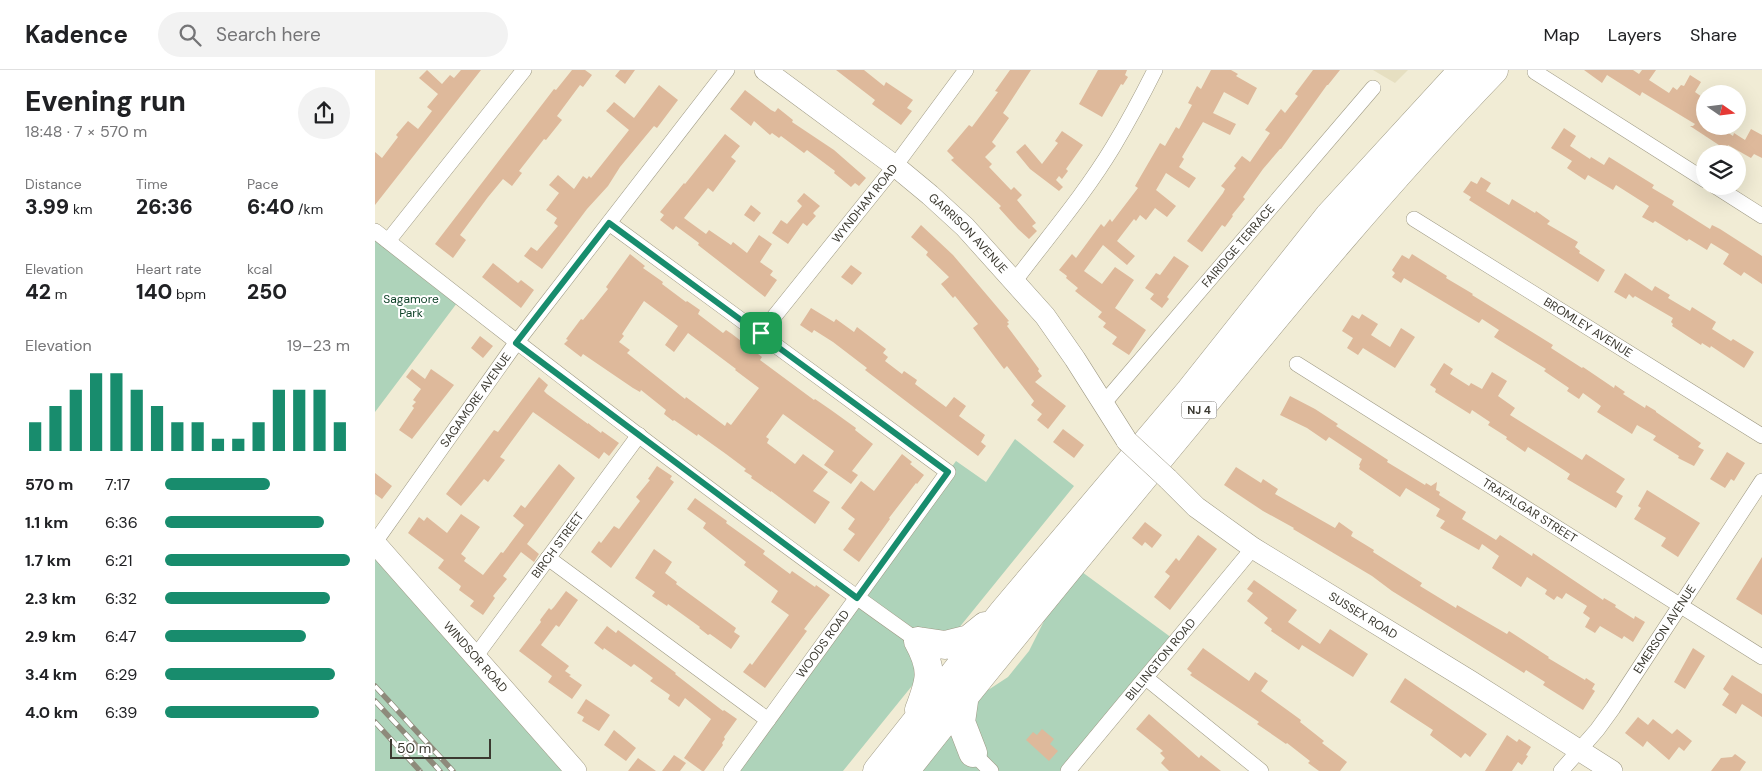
<!DOCTYPE html>
<html lang="en">
<head>
<meta charset="utf-8">
<style>
  :root { --surface:#fff; --page:#f2f2f2; --text:#202124; --muted:#757577; --line:#e0e0e0; --accent:#188c6d }
  body { margin:0; font-family:"DM Sans",sans-serif; background:var(--page); color:var(--text); height:100vh; display:flex; flex-direction:column; font-size:19px; white-space:nowrap }
  * { box-sizing:border-box; margin:0 }
  p { font-size:16px; color:var(--muted) }
  .icon { flex:none; width:28px; height:28px; fill:none; stroke:currentColor; stroke-width:2; stroke-linecap:round; stroke-linejoin:round }
  .map { position:relative; flex:1; overflow:hidden }
  .panel { display:flex; flex-direction:column; background:var(--surface); width:375px }
  .panel>* { flex:none }
  .needle { width:32px; rotate:104deg }
  .fabs { position:absolute; left:1321px; top:15px; display:grid; gap:10px }
  .fabs a { display:grid; place-items:center; width:50px; height:50px; border-radius:50%; background:var(--surface); box-shadow:0 5px 20px #0002; font-size:25px }
  .scale { position:absolute; left:15px; bottom:12px; width:101px; box-sizing:border-box; padding-left:5px; border:2px solid #3b3930; border-top:0; font-size:14px; line-height:18px; white-space:nowrap; color:#3b3930; -webkit-text-stroke:4px #fff; paint-order:stroke }
  .pin { position:absolute; display:grid; place-items:center; width:42px; height:42px; color:#fff; margin:-21px; border-radius:10px; box-shadow:0 2px 8px #0006 }
  .round { display:grid; place-items:center; flex:none; width:52px; height:52px; border-radius:26px; background:var(--page) }
  .summary { display:flex; align-items:center; justify-content:space-between; height:85px; padding:0 25px }
  h1 { font-size:28px; font-weight:800; line-height:38px }
  .figures { display:grid; grid-template-columns:repeat(3,1fr); gap:8px; height:85px; padding:5px 25px }
  .figures div { display:grid; align-content:center }
  .figures b { font-size:21px; font-weight:800 }
  .figures small { font-size:14px; font-weight:400 }
  .figures p { font-size:14px }
  .chart { height:140px; padding:10px 25px }
  .chart p { display:flex; justify-content:space-between }
  .chart svg { width:100%; height:90px; margin-top:5px; stroke:var(--accent); stroke-width:6 }
  ul { padding:0 25px; list-style:none; font-size:16px }
  li { display:grid; grid-template-columns:80px 60px 1fr; align-items:center; height:38px }
  li i { height:12px; border-radius:6px; background:var(--accent) }
  header { display:flex; align-items:center; gap:30px; box-sizing:border-box; height:70px; padding:0 25px; background:var(--surface); border-bottom:1px solid var(--line) }
  header strong { font-size:24px }
  nav { display:flex; gap:28px; margin-inline-start:auto; font-size:18px }
  .search { width:350px; height:45px; background:var(--page); display:flex; align-items:center; gap:12px; box-sizing:border-box; padding:0 18px; border-radius:28px; color:var(--muted); font-size:19px }
  main { display:flex; flex:1; min-height:0 }
  .map>svg:first-child { display:block }
  .built { fill:#e6dfc1 }
  .green { fill:#aed3ba }
  .building { fill:#deb99b; fill-rule:evenodd }
  .lines { fill:none; stroke-linecap:round; stroke-linejoin:round }
  .street-casing { stroke:#9f9a85; stroke-width:16 }
  .secondary-casing { stroke:#9f9a85; stroke-width:22 }
  .highway-casing { stroke:#9f9a85; stroke-width:29 }
  .street { stroke:#fff; stroke-width:15 }
  .secondary { stroke:#fff; stroke-width:21 }
  .highway { stroke:#fff; stroke-width:28 }
  .rail-casing { stroke:#8e8a7b; stroke-width:5.5 }
  .rail { stroke:#fff; stroke-width:4; stroke-dasharray:11; stroke-linecap:butt }
  .secondary-bridge-casing { stroke:#9f9a85; stroke-width:22; stroke-linecap:butt }
  .secondary-bridge { stroke:#fff; stroke-width:21 }
  .route-casing { stroke:#fff; stroke-width:10 }
  .route { stroke:#188c6d; stroke-width:6 }
  .labels { text-anchor:middle; stroke-width:4; stroke-linejoin:round; paint-order:stroke }
  .shield { fill:#fff; stroke:#76746e; stroke-width:1 }
  .shield-label { font-size:11px; font-weight:bold; fill:#3b3930 }
  .street-label { font-size:12px; fill:#3b3930; stroke:#fff }
  .park-label { font-size:12px; fill:#093e23; stroke:#fff }
</style>
</head>
<body>
<header>
<strong>Kadence</strong>
<div class="search"><svg class="icon" aria-label="search" viewBox="0 0 24 24"><circle cx="10" cy="10" r="6"/><path d="M15 15l6 6"/></svg>Search here</div>
<nav><a>Map</a><a>Layers</a><a>Share</a></nav>
</header>
<main>
<section class="panel">
<div class="summary"><div><h1>Evening run</h1><p>18:48 · 7 × 570 m</p></div><a class="round"><svg class="icon" aria-label="share" viewBox="0 0 24 24"><path d="M12 15V3M7 8l5-5 5 5M5 13v7h14v-7"/></svg></a></div>
<div class="figures">
<div><p>Distance</p><b>3.99<small> km</small></b></div>
<div><p>Time</p><b>26:36</b></div>
<div><p>Pace</p><b>6:40<small> /km</small></b></div>
</div>
<div class="figures">
<div><p>Elevation</p><b>42<small> m</small></b></div>
<div><p>Heart rate</p><b>140<small> bpm</small></b></div>
<div><p>kcal</p><b>250</b></div>
</div>
<div class="chart"><p><span>Elevation</span>19–23 m</p>
<svg viewBox="0 0 160 44" preserveAspectRatio="none"><path d="M5 44V30M15 44V22M25 44V14M35 44V6M45 44V6M55 44V14M65 44V22M75 44V30M85 44V30M95 44V38M105 44V38M115 44V30M125 44V14M135 44V14M145 44V14M155 44V30"/></svg>
</div>
<ul>
<li><b>570 m</b>7:17<i style="width:57%"></i></li>
<li><b>1.1 km</b>6:36<i style="width:86%"></i></li>
<li><b>1.7 km</b>6:21<i style="width:100%"></i></li>
<li><b>2.3 km</b>6:32<i style="width:89%"></i></li>
<li><b>2.9 km</b>6:47<i style="width:76%"></i></li>
<li><b>3.4 km</b>6:29<i style="width:92%"></i></li>
<li><b>4.0 km</b>6:39<i style="width:83%"></i></li>
</ul>
</section>
<div class="map">
<svg width="1387" height="701" viewBox="0 0 1387 701">
  <rect width="100%" height="100%" fill="#f1ecd5"/>
  <!-- built -->
  <path class="built" d="M998,0H1033L1020,13Z"/>
  <!-- green -->
  <path class="green" d="M0,161L85,229L0,342Z
    M640,369L699,416L468,701H356L581,391L611,412Z
    M0,473L201,701H0Z
    M707,502L801,571L693,701H545L607,624L633,607L654,581L671,547Z"/>
  <!-- building -->
  <path class="building" d="M52,0L67,14L75,5L79,8L86,0H106L0,135V82L7,88L23,67L21,65L33,51L43,59L57,41L52,37L63,24L44,8Z
    M197,0H210L217,5L208,17L205,15L182,46L187,50L171,70L169,69L144,101L147,103L137,116L128,109L113,127L85,165L91,170L78,188L60,174L179,19L181,20Z
    M245,0H260L250,14L240,6Z
    M461,0H489L509,16L511,12L538,30L532,38L537,41L526,55L497,34L500,30Z
    M635,0H656L628,43L634,48L617,72L621,76L610,87L617,94L614,97L636,120L639,117L647,125L642,130L661,153L657,156L662,161L654,169L643,159L624,138L626,136L576,90L579,88L572,81L594,55L597,57L623,22L620,21Z
    M723,0H752L750,5L753,7L748,15L746,14L727,47L704,34Z
    M836,0H856L863,4L861,6L882,18L873,35L849,22L838,43L861,54L855,65L828,52L807,87L809,89L804,97L821,108L814,118L791,103L781,120L801,136L792,147L780,138L771,150L765,145L761,151L759,149L742,171L760,186L752,195L728,175L709,201L727,214L740,197L759,210L740,238L771,260L754,285L737,274L742,267L728,257L731,253L723,247L727,242L700,221L703,218L691,208L692,206L684,200L697,184L701,188L726,154L729,157L735,149L737,152L763,118L760,116L785,73L790,76L801,57L804,59L817,35L813,33L822,16L826,19Z
    M938,0H965L953,15H952L906,79H905L888,99L868,127L870,129L857,145L858,146L850,157L847,155L827,182L812,171L848,123L850,119L846,116L861,98L859,96L867,86L875,92L895,63L890,60L906,39L910,43L923,26L920,24Z
    M1209,0H1258L1264,4L1267,0H1281L1274,10L1294,23L1298,17L1302,20L1306,15L1309,16L1315,5L1326,12L1320,22L1330,29V56H1343L1358,66L1359,63L1370,70L1376,59L1387,65V88L1379,84L1376,88L1353,75L1350,79L1315,56H1318L1320,54L1267,22L1265,26L1232,5L1227,13Z
    M284,15L303,30L282,58L279,56L245,97L233,116L212,139L167,199L149,186L156,177L162,181L183,156L179,153L182,148L171,140L184,123L174,115L183,105L199,119L208,106L212,109L214,106L216,108L254,60L231,41L239,32L259,48Z
    M370,20L396,40L400,42L403,38L418,50L417,52L459,80L491,108L484,116L480,113L476,117L459,103L460,101L432,80L429,83L406,66L404,68L397,63L395,65L379,51L376,56L355,39Z
    M1189,58L1201,66L1195,76L1215,89L1216,87L1229,95L1234,87L1279,115L1277,118L1299,131L1297,135L1335,159L1337,155L1345,159L1387,186V214L1369,202L1366,206L1348,194L1354,184L1336,173L1332,180L1314,169L1312,171L1280,151L1278,153L1267,147L1274,136L1241,115L1238,120L1213,105L1210,110L1192,98L1197,91L1176,78Z
    M687,61L708,75L691,99L693,101L687,109L684,106L681,110L688,117L684,121L655,99L641,82L650,74L667,94L683,73L680,71Z
    M350,64L365,76L356,87L361,91L338,122L333,118L309,148L331,164L334,160L356,175L358,172L372,183L384,165L397,174L385,192L398,201L395,205L402,210L390,227L323,175L324,173L301,156L298,160L285,150L289,145L285,142L309,113L310,114Z
    M1106,107L1116,113L1111,121L1134,135L1137,129L1160,143L1161,141L1175,151L1172,154L1203,172L1200,177L1205,181L1204,183L1230,200L1223,212L1094,130L1096,127L1088,122L1096,111L1102,114Z
    M429,123L445,136L438,143L441,146L432,156L428,153L413,174L397,163L406,150L412,154L427,136L422,131Z
    M376,135L386,143L379,152L369,145Z
    M546,155L578,185L634,251L632,252L634,254L632,256L664,299L663,301L667,306L660,312L691,336L673,359L662,350L667,344L656,335L659,331L632,296L629,299L598,258L603,254L580,226L578,228L566,214L574,207L551,185L553,182L536,167Z
    M255,184L270,196L268,198L288,212L287,214L311,232L312,231L325,240L323,244L348,263L351,260L357,264L387,287L385,290L439,330L440,329L456,340L481,358L480,360L498,374L477,401L483,405L476,414L449,395L459,381L408,344L391,367L394,369L392,373L420,394L428,384L453,402L438,421L455,432L440,454L396,421V422L376,408L377,406L369,401L371,399L351,384L323,364L322,366L299,350L298,351L289,344L291,340L266,320L265,322L258,318L208,284L206,287L189,274L193,270L191,269L206,249L208,250L233,219L231,217ZM269,231L303,256L290,275L299,282L313,263L361,299L360,300L384,318L356,355L352,352L350,356L311,327L310,329L252,283L255,280L244,272L249,266L247,264Z
    M1037,184L1072,206L1071,208L1098,224L1097,225L1178,275L1176,278L1207,298L1208,297L1239,318L1240,315L1250,322L1248,324L1270,338L1271,335L1281,341V342L1326,373L1323,377L1329,380L1319,396L1303,388L1304,386L1278,370L1281,366L1262,355L1257,364L1222,342L1226,336L1208,323L1204,329L1192,321L1194,318L1169,301L1171,299L1119,267L1124,260L1107,249L1104,253L1029,208L1026,213L1017,207L1020,203L1017,200L1027,185L1034,189Z
    M799,186L814,196L792,227L794,229L787,238L775,229L779,224L770,218L781,203L785,205Z
    M118,193L143,213L146,210L159,220L146,238L107,207Z
    M476,195L487,203L477,215L466,207Z
    M1250,203L1277,221L1280,216L1295,225L1293,228L1315,241L1317,237L1341,252L1337,259L1356,271L1358,269L1379,282L1369,298L1336,276L1335,278L1327,273L1326,275L1297,256L1298,254L1296,252L1298,248L1260,226L1258,228L1254,224L1251,229L1239,222Z
    M436,238L459,252L461,249L479,262L482,257L511,279L508,283L513,287L510,291L527,304L529,301L542,310L540,314L571,337L579,327L591,336L584,346L610,365L606,372L611,376L603,386L490,300L492,298L458,272L439,260L437,263L425,255Z
    M987,244L1003,254L996,265L1015,277L1026,258L1040,267L1020,298L988,278L983,285L972,278L978,268L967,261L977,245L984,249Z
    M105,266L118,276L108,288L96,278Z
    M1069,293L1078,299L1075,304L1094,316L1096,313L1107,319L1117,302L1132,311L1123,326L1140,338L1135,345L1207,390L1211,384L1250,409L1241,422L1248,426L1241,438L1192,409L1195,404L1172,389L1153,377L1150,382L1131,369L1132,367L1113,355L1115,352L1097,340L1095,344L1060,322L1061,319L1055,315Z
    M37,299L50,309L56,299L79,315L37,369L24,360L39,338L37,336L41,332L38,330L46,319L31,307Z
    M164,307L173,315L169,321L172,324L213,354V353L226,363L227,361L244,373L234,386L229,382L224,389L158,342L125,387L130,390L113,412L109,409L86,436L71,424L119,360L123,362Z
    M915,326L940,339L963,354L961,356L1013,390L1012,392L1050,415L1051,413L1056,416L1062,412L1061,420L1065,422L1064,425L1091,442L1087,449L1121,470L1125,465L1157,486L1158,483L1228,530L1229,528L1241,535L1240,537L1259,549L1260,546L1270,552L1258,572L1249,566L1247,569L1225,556L1220,563L1210,557L1215,548L1208,543L1212,536L1191,523L1187,529L1182,526L1179,530L1170,524L1172,520L1152,507L1146,517L1117,498L1124,486L1107,474L1104,480L1065,458L1070,451L1061,446L1065,439L1031,418L1025,427L984,399L985,396L984,395L987,389L954,367L951,371L932,358L905,345Z
    M688,359L709,375L699,388L678,372Z
    M1352,382L1370,393L1359,411L1356,409L1350,418L1335,409Z
    M527,384L537,392L535,394L549,405L542,414L541,413L514,448L515,449L484,492L468,480L480,464L473,459L480,449L466,438L486,411L499,421Z
    M184,394L200,408L152,474L164,484L159,492L146,482L128,506L132,509L118,526L120,528L108,545L95,536L99,531L84,520L86,516L63,498L69,490L33,463L44,447L49,451L52,447L72,463L86,444L105,457L86,484L91,488L89,491L108,505L126,482L128,483L149,455L138,446L146,435L150,438Z
    M282,396L297,406L295,409L299,412L236,498L216,482L224,471L226,473L239,456L244,459L265,431L261,427L275,410L273,409Z
    M861,397L886,413L888,409L903,419L900,424L960,458L964,452L978,462L976,466L999,480L998,482L1047,513L1045,516L1081,538L1082,535L1132,564L1134,561L1174,587L1173,588L1210,610L1211,608L1220,614L1217,619L1220,621L1208,640L1168,615L1170,612L1151,600L1149,603L1017,521L997,506L918,459L919,458L888,441L849,415Z
    M0,403L17,416L7,429L0,424Z
    M1272,420L1325,453L1303,487L1286,476L1291,468L1259,449L1266,438L1263,436Z
    M320,428L352,451L351,453L390,481L388,484L415,504L417,501L440,517L441,515L455,525L429,559L432,561L390,618L368,602L375,593L377,595L414,545L396,532L403,521L369,495L371,492L328,458L331,453L312,439Z
    M770,452L787,465L777,478L770,472L767,476L757,468Z
    M823,465L842,479L795,540L779,527L795,506L790,502L801,488L804,491Z
    M279,479L297,492L290,503L302,512L301,514L361,558L359,562L365,566L356,579L335,564L333,565L324,558L325,557L293,534L292,536L277,526L280,522L260,508Z
    M1387,487V545L1361,529Z
    M879,510L922,540L913,552L945,574L955,559L993,584L978,607L927,575L924,580L896,561L897,559L889,553L893,548L872,531L878,523L872,519Z
    M191,521L203,530L184,557L181,555L166,575L194,596L190,601L196,605L194,606L207,615L197,629L173,612L177,606L144,581L166,552L165,550L174,538L176,540L179,537Z
    M232,556L241,563L243,560L301,603L300,604L348,641L349,640L362,649L349,667L350,669L347,673L348,675L329,701H327L309,688L336,649L310,628L304,637L293,629L295,625L275,611L278,608L259,594L256,597L229,578L228,580L219,573Z
    M828,578L874,611L880,602L893,611L886,621L926,650L925,652L949,671L947,673L972,692L965,701H944L933,693L935,691L912,673L911,674L882,654L884,652L815,605L817,603L812,599Z
    M1318,578L1330,586L1310,619L1299,612Z
    M1357,605L1387,624V647L1367,634L1361,644L1347,635L1354,624L1348,619Z
    M1030,608L1112,664L1095,687L1090,683L1086,688L1055,665L1058,660L1015,632Z
    M211,629L235,645L224,661L207,651L209,647L202,643Z
    M774,644L824,688L826,685L846,701H794L786,693L790,688L785,683L788,681L761,659Z
    M1263,647L1273,655L1278,649L1297,664L1302,659L1317,671L1309,681L1304,677L1294,690L1272,671L1268,677L1250,663Z
    M667,659L679,669L675,674L683,681L674,691L651,670L658,662L662,665Z
    M239,660L261,678L251,691L229,675Z
    M1132,665L1142,672L1144,669L1156,677L1151,685L1153,686L1147,695L1143,692L1137,701H1110Z
    M1360,684L1371,692L1365,701H1336L1346,688L1357,687Z
    M299,685L311,693L305,701H287Z
    M263,688L281,701H253Z"/>
  <g class="lines">
    <!-- street casing -->
    <g class="street-casing">
      <g id="street">
        <path d="M1160,2L1330,110"/>
        <path d="M1340,116L1387,146"/>
        <path id="s1" d="M1039,149L1387,366"/>
        <path d="M234,153L573,402L356,701"/>
        <path d="M0,161C178,301 358,440 543,571"/>
        <path d="M13,171L149,0"/>
        <path d="M639,212C672,168 709,125 738,77C753,52 767,26 780,0"/>
        <path id="s2" d="M386,263L520,96L591,0"/>
        <path id="s3" d="M922,294L1387,587"/>
        <path id="s4" d="M728,334L998,18"/>
        <path id="s5" d="M0,472L141,273L352,0"/>
        <path d="M173,488L393,650"/>
        <path id="s6" d="M100,587L264,365"/>
        <path d="M771,608L886,701"/>
        <path d="M598,683L616,701"/>
        <path id="s7" d="M693,701L878,478"/>
        <path id="s8" d="M1186,701L1222,660L1238,638L1387,411"/>
      </g>
    </g>
    <!-- secondary casing -->
    <g class="secondary-casing">
      <g id="secondary">
        <path id="s9" d="M390,0L520,96L555,125L590,157L670,246L700,289L752,371"/>
        <path id="s10" d="M793,409L821,437L878,478L1095,611L1237,701"/>
        <path id="s11" d="M0,473L201,701"/>
      </g>
    </g>
    <!-- highway casing -->
    <g class="highway-casing">
      <path id="highway" d="M543,571L570,575L594,569L610,556
        M543,571C559,600 555,611 544,640
        M590,624L586,652L598,683
        M502,701L629,541L815,321L954,146L1088,0
        M530,701C623,583 719,467 815,351C913,231 1011,112 1119,0"/>
    </g>
    <!-- street -->
    <use href="#street" class="street"/>
    <!-- secondary -->
    <use href="#secondary" class="secondary"/>
    <!-- highway -->
    <use href="#highway" class="highway"/>
    <!-- rail casing -->
    <g class="rail-casing">
      <path id="rail" d="M0,616L78,701
        M0,631L65,701
        M0,652L45,701"/>
    </g>
    <!-- rail -->
    <use href="#rail" class="rail"/>
    <!-- secondary-bridge casing -->
    <g class="secondary-bridge-casing">
      <path id="secondary-bridge" d="M752,371L793,409"/>
    </g>
    <!-- secondary-bridge -->
    <use href="#secondary-bridge" class="secondary-bridge"/>
  </g>
  <g class="lines">
    <!-- route casing -->
    <g class="route-casing">
      <path id="route" d="M234,153L573,402L482,528L141,273Z"/>
    </g>
    <!-- route -->
    <use href="#route" class="route"/>
  </g>
  <g class="labels">
    <!-- shield labels -->
    <rect class="shield" x="806.5" y="331.5" width="35" height="17" rx="4"/>
    <g class="shield-label">
      <text x="824" y="344">NJ 4</text>
    </g>
    <!-- street labels -->
    <g class="street-label">
      <text dy="4" stroke="none"><textPath href="#s2" startOffset="166">WYNDHAM ROAD</textPath></text>
      <text dy="4" stroke="none"><textPath href="#s9" startOffset="261">GARRISON AVENUE</textPath></text>
      <text dy="4" stroke="none"><textPath href="#s4" startOffset="208">FAIRIDGE TERRACE</textPath></text>
      <text dy="4" stroke="none"><textPath href="#s1" startOffset="205">BROMLEY AVENUE</textPath></text>
      <text dy="4" stroke="none"><textPath href="#s5" startOffset="174">SAGAMORE AVENUE</textPath></text>
      <text dy="4" stroke="none"><textPath href="#s3" startOffset="275">TRAFALGAR STREET</textPath></text>
      <text dy="4" stroke="none"><textPath href="#s6" startOffset="139">BIRCH STREET</textPath></text>
      <text dy="4" stroke="none"><textPath href="#s10" startOffset="239">SUSSEX ROAD</textPath></text>
      <text dy="4" stroke="none"><textPath href="#s8" startOffset="176">EMERSON AVENUE</textPath></text>
      <text transform="translate(448 574) rotate(-54)" y="4">WOODS ROAD</text>
      <text dy="4" stroke="none"><textPath href="#s11" startOffset="152">WINDSOR ROAD</textPath></text>
      <text dy="4" stroke="none"><textPath href="#s7" startOffset="145">BILLINGTON ROAD</textPath></text>
    </g>
    <!-- park labels -->
    <g class="park-label">
      <text x="36" y="233">Sagamore<tspan x="36" dy="14">Park</tspan></text>
    </g>
  </g>
</svg>
<div class="fabs">
<a><svg class="needle" viewBox="-14 -14 28 28"><path d="M0-13l5 13h-10z" fill="#e53935"/><path d="M0 13l5-13h-10z" fill="#757577"/></svg></a>
<a><svg class="icon" aria-label="layers" viewBox="0 0 24 24"><path d="M12 4l9 5-9 5-9-5zM3 14l9 5 9-5"/></svg></a>
</div>
<div class="scale">50 m</div>
<div class="pin" style="left:386px;top:263px;background:#1e9e55"><svg class="icon" aria-label="arrive" viewBox="0 0 24 24"><path d="M6 21V4h12l-3 4 3 4H6"/></svg></div>
</div>
</main>
</body>
</html>
